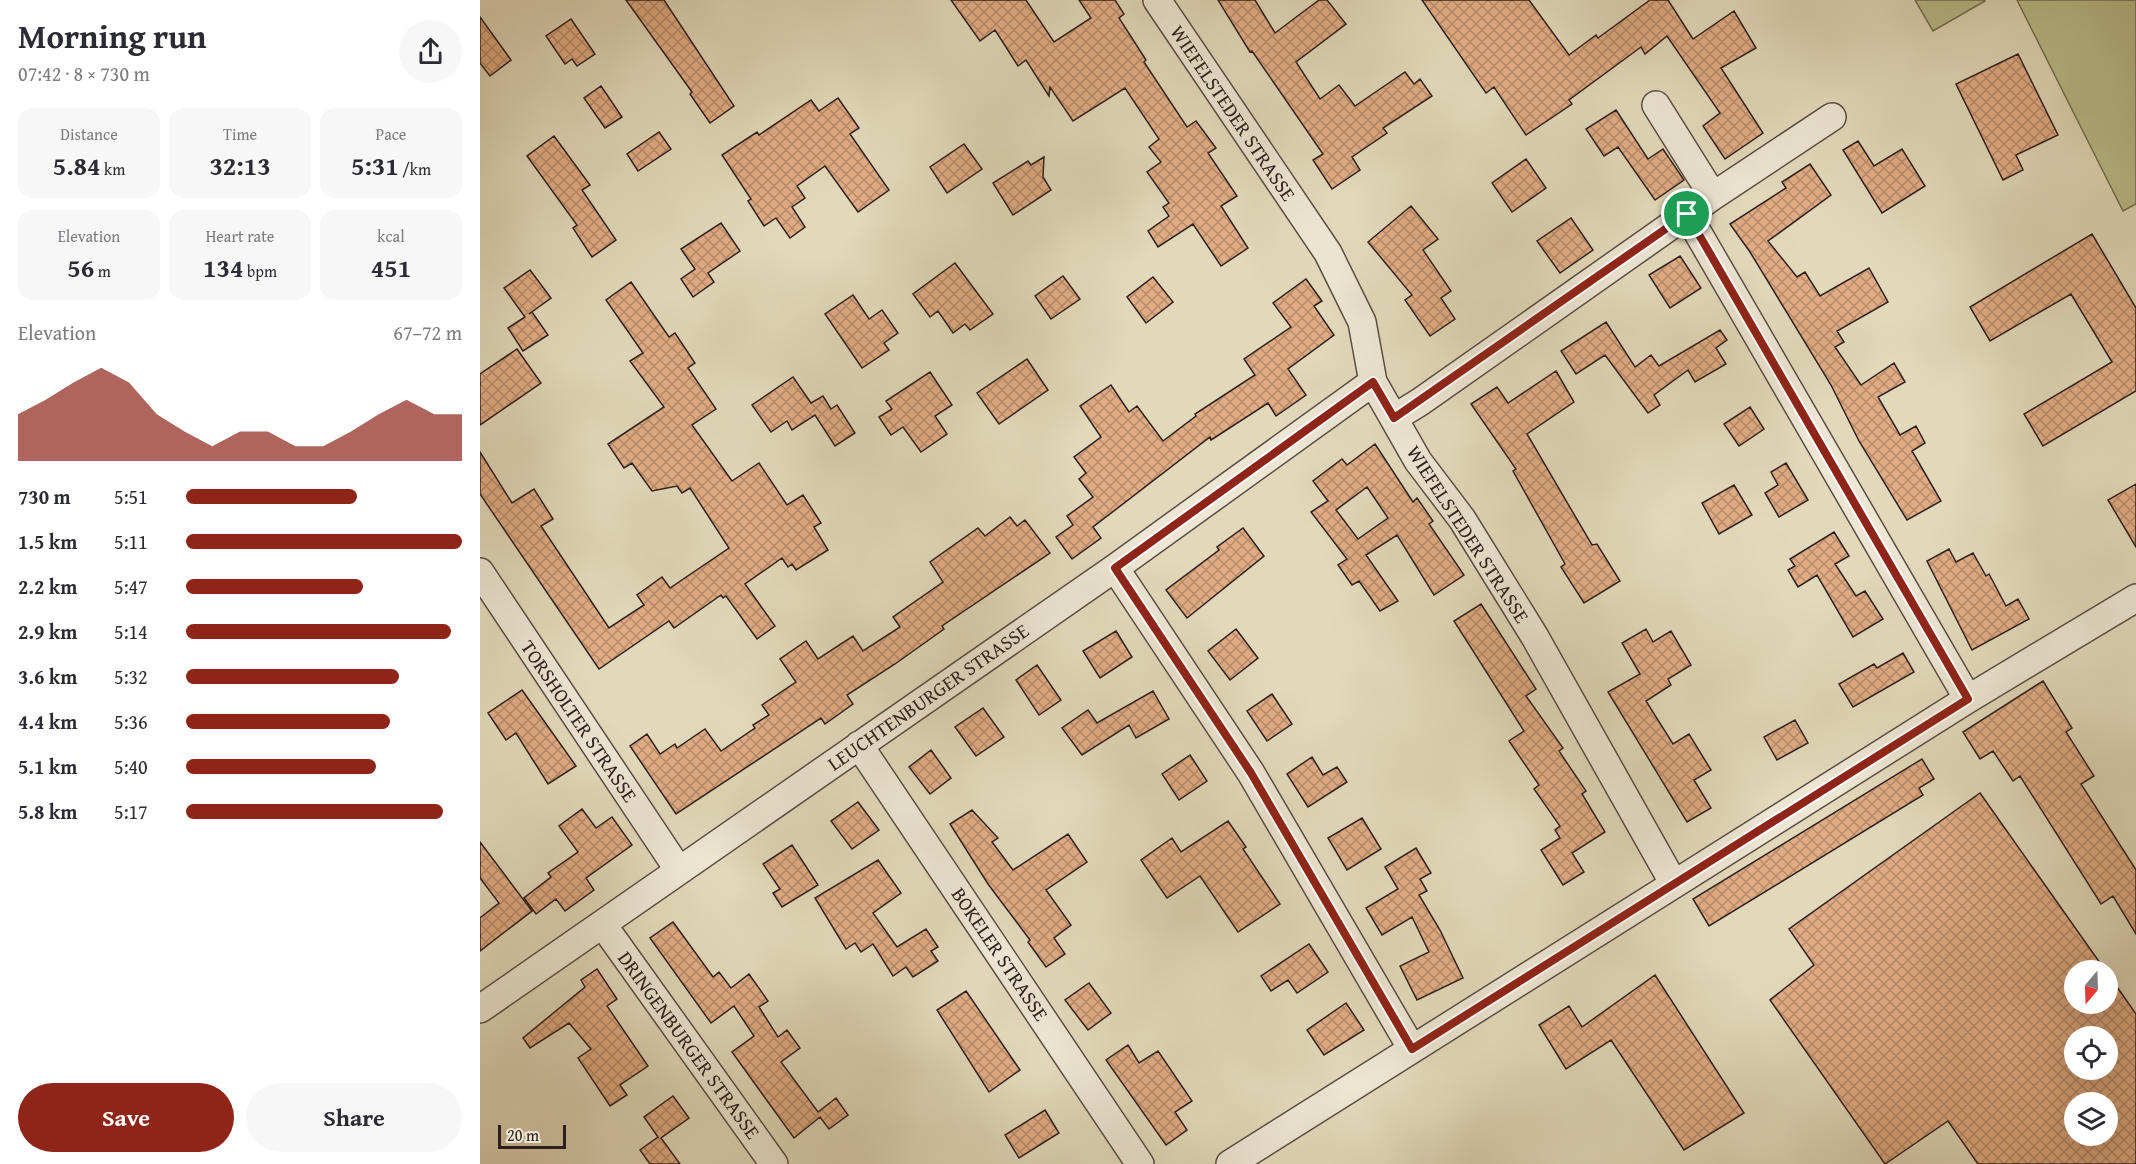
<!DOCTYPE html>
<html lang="en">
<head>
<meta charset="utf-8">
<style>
  :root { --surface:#fff; --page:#f7f7f7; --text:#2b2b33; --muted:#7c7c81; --accent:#8f2418 }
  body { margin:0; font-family:"Gentium Book Plus",serif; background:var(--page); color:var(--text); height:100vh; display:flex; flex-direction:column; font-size:22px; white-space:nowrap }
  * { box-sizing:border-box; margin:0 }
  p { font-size:20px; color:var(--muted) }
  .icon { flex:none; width:33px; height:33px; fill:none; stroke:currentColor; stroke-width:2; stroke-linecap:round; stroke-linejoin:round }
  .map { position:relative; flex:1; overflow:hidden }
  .details { display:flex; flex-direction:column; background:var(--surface); width:480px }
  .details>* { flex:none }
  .needle { width:39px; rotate:199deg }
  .controls { position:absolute; left:1584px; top:960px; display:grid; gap:12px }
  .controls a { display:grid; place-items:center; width:54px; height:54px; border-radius:50%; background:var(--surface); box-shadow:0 6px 24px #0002; font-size:30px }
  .scale { position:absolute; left:18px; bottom:15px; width:68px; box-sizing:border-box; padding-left:6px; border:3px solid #2d201c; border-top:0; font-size:16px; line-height:21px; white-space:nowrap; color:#2d201c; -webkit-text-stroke:4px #ece6d3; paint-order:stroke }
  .pin { position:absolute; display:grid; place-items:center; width:51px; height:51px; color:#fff; margin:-26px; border:3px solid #fff; border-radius:50%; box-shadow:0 2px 6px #0007 }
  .round { display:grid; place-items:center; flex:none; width:63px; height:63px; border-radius:32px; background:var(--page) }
  .overview { display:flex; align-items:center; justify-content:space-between; height:102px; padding:0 18px }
  h1 { font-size:33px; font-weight:700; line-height:45px }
  .metrics { display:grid; grid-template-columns:repeat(3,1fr); gap:9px; height:102px; padding:6px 18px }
  .metrics div { display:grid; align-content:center; border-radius:15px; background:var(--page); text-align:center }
  .metrics b { font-size:26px; font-weight:700 }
  .metrics small { font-size:16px; font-weight:400 }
  .metrics p { font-size:16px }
  .chart { height:168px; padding:12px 18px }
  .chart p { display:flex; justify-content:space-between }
  .chart svg { width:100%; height:108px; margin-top:6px; fill:var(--accent); opacity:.7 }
  .action { display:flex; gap:12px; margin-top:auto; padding:12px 18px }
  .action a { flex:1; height:69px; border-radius:36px; background:var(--accent); color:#fff; font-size:24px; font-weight:700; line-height:69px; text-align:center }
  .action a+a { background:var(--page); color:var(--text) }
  ul { padding:0 18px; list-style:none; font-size:20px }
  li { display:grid; grid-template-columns:96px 72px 1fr; align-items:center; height:45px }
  li i { height:15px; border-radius:8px; background:var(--accent) }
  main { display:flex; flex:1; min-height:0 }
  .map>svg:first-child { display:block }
  .green { fill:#babd8b; stroke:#746e54; stroke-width:1.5 }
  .building { fill:url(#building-cross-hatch); stroke:#2d201c; stroke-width:1.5; fill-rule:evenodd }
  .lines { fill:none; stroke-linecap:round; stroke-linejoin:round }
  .minor-casing { stroke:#5a4e44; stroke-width:30 }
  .minor { stroke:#ece6d3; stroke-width:27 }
  .route-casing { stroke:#fff; stroke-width:12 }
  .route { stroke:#8f2418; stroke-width:8 }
  .labels { text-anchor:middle; stroke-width:4.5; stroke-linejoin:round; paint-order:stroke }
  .street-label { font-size:20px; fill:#2d201c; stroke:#ece6d3 }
</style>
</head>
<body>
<main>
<section class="details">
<div class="overview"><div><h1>Morning run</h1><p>07:42 · 8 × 730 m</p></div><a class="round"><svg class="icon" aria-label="share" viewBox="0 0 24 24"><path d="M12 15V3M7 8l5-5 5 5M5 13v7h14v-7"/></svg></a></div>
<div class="metrics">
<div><p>Distance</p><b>5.84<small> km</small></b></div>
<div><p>Time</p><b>32:13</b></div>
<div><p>Pace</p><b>5:31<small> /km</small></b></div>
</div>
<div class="metrics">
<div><p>Elevation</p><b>56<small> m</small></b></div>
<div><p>Heart rate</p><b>134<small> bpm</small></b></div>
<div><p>kcal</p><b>451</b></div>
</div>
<div class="chart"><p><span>Elevation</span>67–72 m</p>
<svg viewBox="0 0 160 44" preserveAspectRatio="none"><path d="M0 44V25L10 19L20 12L30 6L40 12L50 25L60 32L70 38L80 32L90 32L100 38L110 38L120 32L130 25L140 19L150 25L160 25V44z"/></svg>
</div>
<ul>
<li><b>730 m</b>5:51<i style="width:62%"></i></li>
<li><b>1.5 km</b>5:11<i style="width:100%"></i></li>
<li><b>2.2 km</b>5:47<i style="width:64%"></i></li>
<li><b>2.9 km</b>5:14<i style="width:96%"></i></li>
<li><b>3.6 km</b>5:32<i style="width:77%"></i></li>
<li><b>4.4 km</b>5:36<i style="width:74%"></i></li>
<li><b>5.1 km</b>5:40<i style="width:69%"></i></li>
<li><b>5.8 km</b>5:17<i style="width:93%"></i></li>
</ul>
<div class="action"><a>Save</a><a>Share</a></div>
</section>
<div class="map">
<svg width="1656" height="1164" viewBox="0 0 1656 1164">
  <defs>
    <pattern id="building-cross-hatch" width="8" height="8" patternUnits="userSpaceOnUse" patternTransform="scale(1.5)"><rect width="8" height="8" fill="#e1ac84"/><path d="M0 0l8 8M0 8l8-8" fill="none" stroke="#b78c6b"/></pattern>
  </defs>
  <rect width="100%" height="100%" fill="#e2d9bb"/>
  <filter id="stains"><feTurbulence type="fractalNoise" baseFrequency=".00333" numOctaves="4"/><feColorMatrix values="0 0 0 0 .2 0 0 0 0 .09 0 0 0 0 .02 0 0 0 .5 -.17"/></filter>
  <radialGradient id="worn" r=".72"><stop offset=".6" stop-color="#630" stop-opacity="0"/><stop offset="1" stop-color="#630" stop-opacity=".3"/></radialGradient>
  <!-- green -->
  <path class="green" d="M1435,0H1505V1L1453,31Z
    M1537,0H1656V204L1643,211Z"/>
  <!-- building -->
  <path class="building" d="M146,0H184L254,106L230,123L210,94L212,92Z
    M471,0H546L574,42L611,18L599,0H635L644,14L639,18L666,60L664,62L707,127L716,121L736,148L728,153L757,196L741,206L768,248L741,266L713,224L678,247L668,231L689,216L683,207L689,203L667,172L681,162L669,147L679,139L645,88L593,121L570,87L569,96L546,60L538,66L515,30L500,41Z
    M738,0H775L795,33L839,0H847L866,24L816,62L840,99L859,85L875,106L925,72L934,84L940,79L952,96L903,128L907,133L872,157L880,170L852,189L833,160L843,154L772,51L770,52Z
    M942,0H1049L1089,55L1116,35L1118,38L1170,0H1188L1213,39L1254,11L1276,48L1241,68L1283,133L1245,159L1223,126L1240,113L1187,36L1165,54L1161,47L1089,100L1092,104L1046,135L1014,87L1006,93Z
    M0,17L31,60L10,76L0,63Z
    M91,19L115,54L97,66L92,59L85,64L66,36Z
    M1538,54L1578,135L1536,155L1543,170L1523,180L1476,84Z
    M121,86L142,117L125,128L104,98Z
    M358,98L379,128L370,134L409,190L378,212L345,166L317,186L325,198L312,207L325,227L310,238L296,218L284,226L268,201L271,199L242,155L277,132L279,135L331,100L339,111Z
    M1136,110L1168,159L1183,149L1204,180L1175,200L1138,147L1124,156L1106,129Z
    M179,132L191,149L158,171L147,154Z
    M74,136L110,185L102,190L136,240L112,257L93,228L97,225L47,156Z
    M1378,141L1394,166L1422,149L1445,186L1402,213L1363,150Z
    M484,144L502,169L467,193L450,167Z
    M564,157L563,177L571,190L533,215L513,183L548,161L551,165Z
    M1046,159L1066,188L1032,212L1012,183Z
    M1330,164L1351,195L1288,241L1317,277L1325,272L1340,296L1389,268L1408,302L1357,331L1364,342L1355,347L1381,385L1414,363L1425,382L1398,397L1420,435L1436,426L1445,443L1432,451L1461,501L1427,520L1379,441L1351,385L1270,252L1250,224L1306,188L1302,182Z
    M931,206L958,239L943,250L971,291L961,298L975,319L950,336L925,300L932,295L888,242Z
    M1091,218L1113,250L1080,273L1057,241Z
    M241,223L260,251L228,273L234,282L213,297L201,279L215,269L201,249Z
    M1612,234L1656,308V391L1563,446L1544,414L1632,362L1591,294L1510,341L1490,307Z
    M1200,256L1221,288L1190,308L1169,275Z
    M475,263L513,314L490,330L485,324L473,333L458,311L450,317L433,294Z
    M50,270L71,298L49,314L52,312L68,335L43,351L28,328L45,317L24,288Z
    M583,276L600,299L571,319L555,296Z
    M673,277L693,302L666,323L647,297Z
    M826,279L842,301L834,306L854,335L808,369L826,395L796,416L788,403L731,440L730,437L613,527L621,538L592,559L576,537L593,525L587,516L613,497L599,479L606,473L594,457L621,437L600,406L631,385L649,412L657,406L683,441L716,416L715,414L775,375L764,359L811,327L793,303Z
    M151,282L189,337L195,333L215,363L208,368L236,409L212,425L252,481L279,463L307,505L323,495L341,523L334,527L348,550L316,570L312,564L308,567L302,558L265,584L295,626L277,639L246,596L243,598L241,595L194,628L189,621L119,669L0,494V452L32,503L54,489L73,519L61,526L129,628L164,605L157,595L182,577L190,588L249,548L210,488L202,493L197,486L172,491L152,463L144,468L128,444L184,407L150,361L163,353L126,300Z
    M373,295L389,319L402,310L418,333L404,343L409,350L382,368L345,314Z
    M1126,322L1155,367L1171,355L1179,366L1240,330L1247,340L1236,348L1246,364L1215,382L1208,370L1174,395L1180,405L1168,413L1125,355L1096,374L1081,351Z
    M37,349L61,383L0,425V374Z
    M547,359L568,390L519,424L497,393Z
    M1076,371L1094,402L1047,434L1112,545L1117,544L1140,581L1104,603L1081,567L1085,564L1033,471L1036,469L991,404L1017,387L1028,403Z
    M450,372L472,405L455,416L467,434L441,452L423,427L411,435L399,417L412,409L406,401Z
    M313,377L331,403L343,396L351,409L357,405L375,433L355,446L335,415L312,430L307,421L291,432L272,405Z
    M1270,407L1284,429L1259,446L1244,424Z
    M895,444L933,502L937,498L953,521L949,524L984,575L954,595L917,535L886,555L918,601L900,611L879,581L872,585L858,565L867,559L831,512L848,501L833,481L862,459L867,465ZM887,487L908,518L878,539L856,510Z
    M1306,463L1328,500L1299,517L1285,493L1298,485L1291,472Z
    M1656,484V547L1628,500Z
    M1254,485L1272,515L1239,534L1222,503Z
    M530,517L537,526L545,520L570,553L462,626L464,629L415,664L367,695L373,704L345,724L341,718L196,814L150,746L167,734L180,754L195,744L197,748L225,729L241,751L275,728L273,725L289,715L282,705L316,682L300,659L326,641L338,659L373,636L383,651L420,627L413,617L463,582L450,562L498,528L505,536Z
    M763,528L784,556L707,618L686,590L739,550L737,547Z
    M1354,532L1369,556L1355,564L1376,596L1385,591L1403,619L1373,637L1337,575L1318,587L1308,570L1315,566L1310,559Z
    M1469,549L1476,562L1493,553L1506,576L1509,574L1526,606L1538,599L1549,619L1492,650L1447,561Z
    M1001,604L1056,689L1046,696L1083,748L1079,751L1106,791L1102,794L1125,832L1092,853L1104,872L1083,885L1061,850L1080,838L1075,830L1080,826L1054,789L1059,785L1029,741L1044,731L974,621Z
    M756,629L778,658L750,680L728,651Z
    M1166,629L1173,642L1191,631L1211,665L1188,679L1191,685L1166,701L1193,744L1209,734L1231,770L1214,780L1231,808L1207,822L1128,692L1160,674L1142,643Z
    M636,631L652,657L620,678L603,651Z
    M1423,653L1434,672L1373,707L1359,684L1394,664L1397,668Z
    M557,665L581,700L559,715L536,680Z
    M1563,681L1592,728L1586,732L1614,776L1601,784L1656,870V934L1633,896L1621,904L1540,776L1533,781L1513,751L1500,759L1483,732Z
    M42,690L96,766L68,784L36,733L26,740L8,713Z
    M673,691L689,719L656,738L649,725L602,755L582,728L608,710L617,723Z
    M792,694L812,724L787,741L767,711Z
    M503,708L524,737L496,756L475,727Z
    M1315,720L1328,743L1297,760L1284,737Z
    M451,750L471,778L450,794L429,767Z
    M710,755L727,781L699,800L682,774Z
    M832,757L843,775L857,767L867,782L828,807L807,774Z
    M1442,759L1454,779L1439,788L1443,795L1229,926L1213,899Z
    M1500,793L1625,970H1594V1004H1628V974L1656,1014V1164H1498L1468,1121L1405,1164L1290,1000L1334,965L1309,929ZM1594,1036H1628V1070H1594ZM1594,1102H1628V1136H1594Z
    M378,802L399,830L372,849L351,821Z
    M102,809L116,828L132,817L152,845L106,878L114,890L85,911L76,899L56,914L44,898L71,877L68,873L98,852L79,826Z
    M492,810L518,838L512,842L533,870L588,834L607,862L566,890L591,925L574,938L585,954L566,967L548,942L550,940L508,884L470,824Z
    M882,818L901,849L867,870L848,838Z
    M748,821L766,847L763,849L800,904L758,932L720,876L687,898L661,860L692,838L701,852Z
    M0,842L52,911L0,951V918L19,903L0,878Z
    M312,845L338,885L302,907L293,893L300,889L283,864Z
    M936,848L951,873L940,879L947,891L939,895L960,930L983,978L937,1000L920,966L949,952L932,917L902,935L886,908L918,889L905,867Z
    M398,860L421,893L393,913L417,947L446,929L458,947L451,951L458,961L433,977L426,967L413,976L393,944L381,952L375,943L366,949L335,898Z
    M193,922L233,977L239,972L251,988L269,974L288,1001L279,1007L298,1037L307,1030L320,1048L301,1062L338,1112L356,1098L368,1115L349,1129L340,1117L314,1138L252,1052L274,1036L254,1006L231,1023L170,938Z
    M829,944L848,972L817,993L808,980L791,991L781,976Z
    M117,969L137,999L127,1006L168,1066L140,1085L147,1095L130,1106L98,1058L111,1049L89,1023L50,1048L43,1038L105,987L101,980Z
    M1175,975L1264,1113L1204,1150L1131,1040L1086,1069L1059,1025L1089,1006L1102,1027Z
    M609,983L631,1013L608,1030L585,1000Z
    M486,991L540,1070L509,1092L457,1010Z
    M866,1003L884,1030L844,1055L827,1030Z
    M648,1045L659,1063L678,1051L712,1101L695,1112L707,1130L686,1145L626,1060Z
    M193,1096L209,1118L181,1138L200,1164H170L160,1150L178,1137L164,1117Z
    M565,1110L579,1133L539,1158L525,1135Z"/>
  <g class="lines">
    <!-- minor casing -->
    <g class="minor-casing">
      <path id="minor" d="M677,0L848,253L882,322L893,382L938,461L982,519L1055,637L1194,884
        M1176,105L1233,196
        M1207,214L1488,699
        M914,418L940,402L1233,196L1352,117
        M635,568L771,773L932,1049
        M0,572L198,869
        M379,745L660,1164
        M123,925L294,1164
        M0,1009L635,568L893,382
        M750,1164L1488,699L1656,598"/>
    </g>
    <!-- minor -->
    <use href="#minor" class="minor"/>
  </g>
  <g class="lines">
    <!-- route casing -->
    <g class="route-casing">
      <path id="route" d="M1207,214L1488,699L932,1049L771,773L635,568L893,382L914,418Z"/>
    </g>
    <!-- route -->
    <use href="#route" class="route"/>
  </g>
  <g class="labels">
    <!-- street labels -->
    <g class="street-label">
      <text transform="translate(753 113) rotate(56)" y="7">WIEFELSTEDER STRASSE</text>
      <text transform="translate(988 534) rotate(57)" y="7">WIEFELSTEDER STRASSE</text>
      <text transform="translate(448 697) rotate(-35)" y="7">LEUCHTENBURGER STRASSE</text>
      <text transform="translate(99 721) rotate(56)" y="7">TORSHOLTER STRASSE</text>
      <text transform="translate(520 954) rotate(56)" y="7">BOKELER STRASSE</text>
      <text transform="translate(209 1045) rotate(54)" y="7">DRINGENBURGER STRASSE</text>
    </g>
  </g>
  <rect width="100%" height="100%" filter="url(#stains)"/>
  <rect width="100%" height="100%" fill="url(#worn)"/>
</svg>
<div class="controls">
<a><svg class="needle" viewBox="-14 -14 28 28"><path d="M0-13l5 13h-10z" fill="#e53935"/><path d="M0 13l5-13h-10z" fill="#7c7c81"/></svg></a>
<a><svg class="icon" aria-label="locate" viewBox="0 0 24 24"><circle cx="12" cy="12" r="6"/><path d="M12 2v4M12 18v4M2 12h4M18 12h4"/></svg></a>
<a><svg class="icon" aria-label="layers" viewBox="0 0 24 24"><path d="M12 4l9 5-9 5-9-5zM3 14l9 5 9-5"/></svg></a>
</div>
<div class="scale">20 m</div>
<div class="pin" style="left:1207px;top:214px;background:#1e9e55"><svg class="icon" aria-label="arrive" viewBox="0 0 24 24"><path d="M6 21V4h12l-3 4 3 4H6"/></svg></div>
</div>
</main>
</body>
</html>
